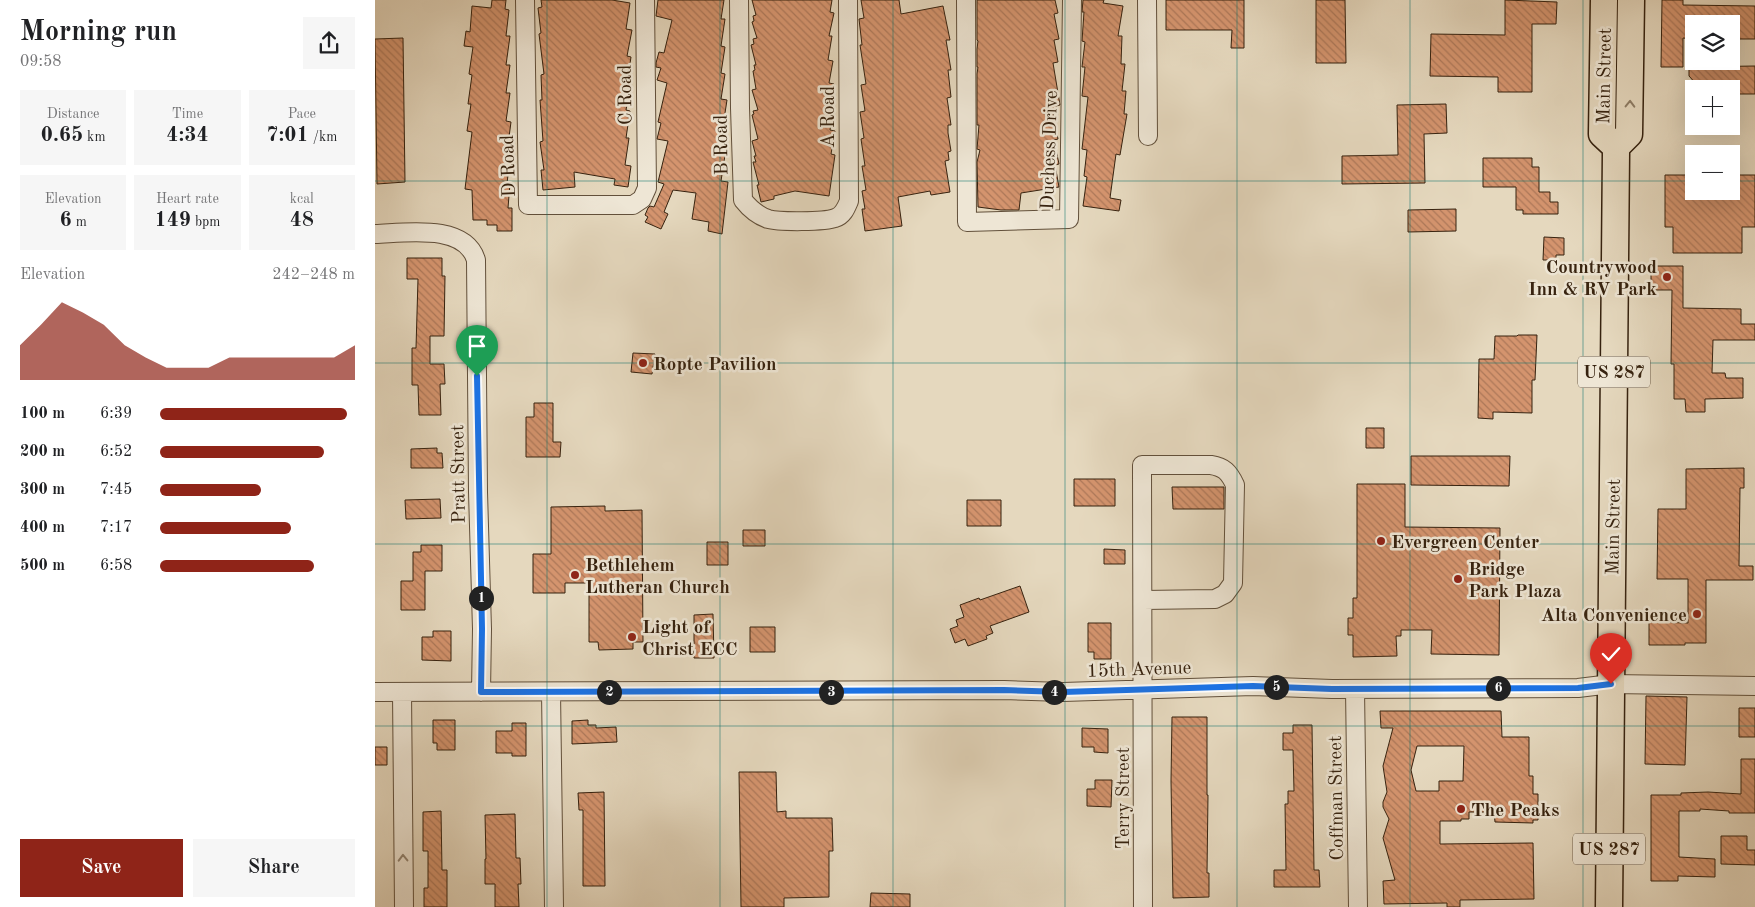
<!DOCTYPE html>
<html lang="en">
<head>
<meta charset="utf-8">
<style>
  :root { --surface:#fff; --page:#f6f6f6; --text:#202124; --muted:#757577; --accent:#8f2418 }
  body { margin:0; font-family:"Old Standard TT",serif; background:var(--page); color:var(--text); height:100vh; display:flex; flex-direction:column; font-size:19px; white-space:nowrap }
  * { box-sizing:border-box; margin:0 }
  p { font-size:16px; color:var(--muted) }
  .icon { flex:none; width:28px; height:28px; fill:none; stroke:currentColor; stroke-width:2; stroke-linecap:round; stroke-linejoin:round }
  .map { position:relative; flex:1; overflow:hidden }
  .details { display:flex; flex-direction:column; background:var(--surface); width:375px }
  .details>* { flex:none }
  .buttons { position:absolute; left:1310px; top:15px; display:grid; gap:10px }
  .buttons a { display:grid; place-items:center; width:55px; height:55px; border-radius:0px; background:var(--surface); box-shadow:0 5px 20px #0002; font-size:25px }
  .pin { position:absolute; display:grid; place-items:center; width:42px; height:42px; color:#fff; margin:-51px -21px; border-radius:50% 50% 50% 0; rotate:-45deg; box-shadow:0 0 5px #0007 }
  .pin .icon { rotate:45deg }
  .km { position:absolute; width:25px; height:25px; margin:-12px; border-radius:50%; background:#222; color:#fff; font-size:14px; line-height:25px; text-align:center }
  .round { display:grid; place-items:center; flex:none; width:52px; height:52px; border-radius:0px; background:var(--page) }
  .headline { display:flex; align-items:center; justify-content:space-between; height:85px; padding:0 20px }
  h1 { font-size:28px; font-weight:800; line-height:38px }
  .figures { display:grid; grid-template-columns:repeat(3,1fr); gap:8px; height:85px; padding:5px 20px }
  .figures div { display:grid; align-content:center; border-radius:0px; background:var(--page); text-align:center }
  .figures b { font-size:21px; font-weight:800 }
  .figures small { font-size:14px; font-weight:400 }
  .figures p { font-size:14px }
  .chart { height:140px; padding:10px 20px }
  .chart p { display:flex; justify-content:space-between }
  .chart svg { width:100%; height:90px; margin-top:5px; fill:var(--accent); opacity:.7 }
  .action { display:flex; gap:10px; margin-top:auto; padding:10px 20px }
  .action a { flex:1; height:58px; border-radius:0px; background:var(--accent); color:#fff; font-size:20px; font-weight:800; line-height:58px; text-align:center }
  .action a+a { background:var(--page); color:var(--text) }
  ul { padding:0 20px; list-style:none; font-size:16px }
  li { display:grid; grid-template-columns:80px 60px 1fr; align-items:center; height:38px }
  li i { height:12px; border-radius:6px; background:var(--accent) }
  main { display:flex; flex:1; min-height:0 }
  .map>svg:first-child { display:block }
  .building { fill:url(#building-back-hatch); stroke:#36220f; fill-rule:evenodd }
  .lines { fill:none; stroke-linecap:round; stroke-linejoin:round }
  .minor-casing { stroke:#62503b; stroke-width:20 }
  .highway-casing { stroke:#36220f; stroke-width:29 }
  .minor { stroke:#eee6d5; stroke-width:18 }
  .highway { stroke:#e5d8be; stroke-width:26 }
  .oneway { stroke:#8e7d66 }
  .oneway2 { stroke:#928472 }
  .route-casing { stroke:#fff; stroke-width:10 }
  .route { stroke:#1a73e8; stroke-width:6 }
  .grid { fill:none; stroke:#0f766e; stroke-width:1; stroke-opacity:0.55 }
  .poi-dot { fill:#8f2418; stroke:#eee6d5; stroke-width:2 }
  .labels { text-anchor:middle; stroke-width:5; stroke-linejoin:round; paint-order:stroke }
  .shield { fill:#eee6d5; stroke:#6d5d4a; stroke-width:1 }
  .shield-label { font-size:18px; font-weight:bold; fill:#36220f }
  .street-label { font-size:19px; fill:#36220f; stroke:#eee6d5 }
  .poi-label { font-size:19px; font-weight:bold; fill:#36220f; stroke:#eee6d5; text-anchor:start }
</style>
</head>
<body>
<main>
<section class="details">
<div class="headline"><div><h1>Morning run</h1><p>09:58</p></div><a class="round"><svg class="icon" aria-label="share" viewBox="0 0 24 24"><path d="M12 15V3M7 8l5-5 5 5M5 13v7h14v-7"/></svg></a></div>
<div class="figures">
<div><p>Distance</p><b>0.65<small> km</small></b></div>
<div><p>Time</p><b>4:34</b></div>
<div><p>Pace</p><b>7:01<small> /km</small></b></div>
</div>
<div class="figures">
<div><p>Elevation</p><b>6<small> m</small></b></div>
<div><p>Heart rate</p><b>149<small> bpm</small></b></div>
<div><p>kcal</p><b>48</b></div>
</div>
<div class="chart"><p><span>Elevation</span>242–248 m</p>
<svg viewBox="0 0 160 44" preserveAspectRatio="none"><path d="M0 44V27L10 17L20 6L30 11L40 17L50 27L60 33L70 38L80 38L90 38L100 33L110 33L120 33L130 33L140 33L150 33L160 27V44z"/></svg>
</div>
<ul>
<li><b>100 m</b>6:39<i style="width:96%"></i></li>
<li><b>200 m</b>6:52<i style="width:84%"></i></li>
<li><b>300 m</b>7:45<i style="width:52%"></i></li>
<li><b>400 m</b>7:17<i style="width:67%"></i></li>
<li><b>500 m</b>6:58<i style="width:79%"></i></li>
</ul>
<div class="action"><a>Save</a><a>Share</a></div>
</section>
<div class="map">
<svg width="1380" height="907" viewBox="0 0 1380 907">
  <defs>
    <pattern id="building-back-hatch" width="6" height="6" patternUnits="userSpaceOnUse" patternTransform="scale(1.25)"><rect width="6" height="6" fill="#d4946e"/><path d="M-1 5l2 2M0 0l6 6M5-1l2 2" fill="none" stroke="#ad7859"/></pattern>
  </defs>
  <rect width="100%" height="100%" fill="#e5d8be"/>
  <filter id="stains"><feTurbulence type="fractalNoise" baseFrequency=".004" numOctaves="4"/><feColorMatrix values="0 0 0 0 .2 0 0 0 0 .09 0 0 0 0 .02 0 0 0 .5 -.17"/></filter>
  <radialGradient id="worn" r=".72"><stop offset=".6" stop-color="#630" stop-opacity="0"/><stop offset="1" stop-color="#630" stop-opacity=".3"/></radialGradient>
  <!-- building -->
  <path class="building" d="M117,0H131L130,9L134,10L131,36H135L131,65H135L131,93H135L131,121L136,122L132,152H136L132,183H135L133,208H137V231H122V225H112V220H98L97,190L90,189L97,132L92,131L96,104H93L97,75L94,74L98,47L89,46L91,31L95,32L97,6L116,8Z
    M166,0H237L255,3L251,29L257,30L252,56L256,57L252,83H256L251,110L255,111L251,138H254L250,165L256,166L253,187L239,185L240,179L199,172L200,187L168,190L166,170H169L165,142L168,141L165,100H167L166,75L169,74L164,34L166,33L163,8L167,7Z
    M283,0H349L346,19H350L346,46L350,47L346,73L350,74L346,99L352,100L348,126H351L346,154L350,155L346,181L353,182L347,234L333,231L334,222L317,219L321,193L298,190L289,212L293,214L286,229L270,222L273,217L270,215L273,208L275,206L279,207L289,184L283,182L293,141L282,139L286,123L283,122L292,83L282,80L286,68L281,67V63L284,52L289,53L297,20L281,16Z
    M377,0H457L455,12L459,13L454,36H457L453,60L458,61L454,83L459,84L456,106L458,107L455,130L460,131L456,154L460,155L454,196L420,191L399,196V199L386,202L382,185H384L378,162H381L379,156H381L377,141L383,139L377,115L379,114L378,111L383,110L377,90L381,89L378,71L380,70L379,65H381L376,45L379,44L378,39L382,38L377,22L379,21L378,16L381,15Z
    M486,0H524L526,14L568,6L575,40H571L576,70H573L576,97L572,98L576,125H573V133L576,151L573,152L574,160L570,161L575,192L556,195L555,191L523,197L527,226L490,231L487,209H490L487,191L491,190L487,166H490L486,139L489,138L485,112L490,111L486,85L491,84L485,45H487L484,19L489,18Z
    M602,0H680L683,13L679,14L684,39L679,40L683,62L678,63L685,105L681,106L682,113L678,114L683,139L679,140L684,164L680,165L684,187L646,193L644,210H626L603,207L602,162L605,150L602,149L604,125H602V74L603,67H602V49L603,41L602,40Z
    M708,0H729L728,3L748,6L743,36H747L746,64H750L747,91H751L749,114H752L745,155L741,154L735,198L746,200L744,211L708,206L712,177L709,176L712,150L707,149L713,97L707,96L710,67H707L710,42L707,41L709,12H707Z
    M791,0H869V48H856L857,30H791Z
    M941,0H970L971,63H941Z
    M1130,0L1182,2L1181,24H1157V92H1123V77L1055,76L1056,34L1130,35Z
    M1287,0H1308V5L1380,6V39H1356V24H1319V39L1308,38V67H1286Z
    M28,38L30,182L2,184L0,39Z
    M1380,66V94H1356V89H1322V85L1314,76V67Z
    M1071,104L1072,133L1049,134L1050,183L967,184V156L1023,155L1022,105Z
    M1108,158H1157V167H1164V192H1175V202H1183V214H1148V210H1141V187H1108Z
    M1290,175H1319V191H1356V175H1380V227H1367V253H1298V227H1290Z
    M1081,209V231L1033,232V210Z
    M1169,237L1189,238V255H1181V260H1168Z
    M32,258H67V276H70L69,336H55V364H69L70,384H65L66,415H44L43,385H37V348H41L43,279H32Z
    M1276,266H1308V308L1366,309V324H1380V340H1338L1337,373H1350L1351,378H1368V398L1330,399V412H1311L1310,399H1299V364H1296L1297,290H1276Z
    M1143,335H1162L1160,380H1157V413L1118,412V419L1103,418L1104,359H1119L1120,336H1142Z
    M258,353L280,354L277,374L256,372Z
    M159,403H178V442H186L185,457H151V417H159Z
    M991,428H1009V448H991Z
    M62,448V453H67L68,468H36V449Z
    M1036,456H1135L1134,486L1036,485Z
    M1369,468V488H1365L1364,566H1378V580H1331V643H1310V645H1274V622L1313,623V579H1282L1283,509H1311V469Z
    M699,479H740V506H699Z
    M982,484H1030V527L1125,528L1124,655L1056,654L1057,630H1026V636H1021L1022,656L978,657V635H973V618H978V598H982Z
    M797,487H849V509H798Z
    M65,499L66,518L31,519L30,500Z
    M592,500H626V526H592Z
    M230,506V511L267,510L268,642H258V649L224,650L223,642H214V583H190V593H158V554H176V507Z
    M368,530H390V546H368Z
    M332,542H353V565H332Z
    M46,545H67V571H50V610H26V581H38V552H46Z
    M729,549L750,550V564H729Z
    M645,586L654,612L615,626L618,633L611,636L612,639L593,646L590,639L580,643L575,629L583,626L581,620L589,617L585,605L604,598L605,600Z
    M338,614L339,658H319V615Z
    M713,623H736V659H719V652H713Z
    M375,627H400V652H375Z
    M58,631H76V661L47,660V637H58Z
    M1271,696L1312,697L1310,765L1270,764Z
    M1364,708H1380V737H1364Z
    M1005,711H1126L1127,737H1154V776H1158V794H1163V820H1158V823L1120,822L1119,812H1094V819H1086V821H1065V844L1158,843L1159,899L1085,900V907H1072V903L1009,904L1008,881L1020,880L1008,838L1014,819L1008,807V802L1012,792L1008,766L1018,728H1006ZM1042,746H1089L1088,781H1064V791H1041L1036,770Z
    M797,717H832V795H833L832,873H834V897L798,898L796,781Z
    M58,720H80V750H62V743H58Z
    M213,720V725H221V728L241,727L242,742L197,744V721Z
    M137,723H151V756H137V753H121V731H137Z
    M918,725H937L939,870H944L945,887H899V870H911L910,804H913V791H919L918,750H908V733H918Z
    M707,728L733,729V753L719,752V747H707Z
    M0,747H12V765H0Z
    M1366,759H1380V813H1354V811L1325,809V811H1304V857L1340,859V877L1303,876V881H1276V795H1306V793L1333,792L1366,794Z
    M364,772H401L402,812L411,811V818H457L458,851H454V897L409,898V907H366Z
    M720,780H737L736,807L712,806V789H720Z
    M229,792L230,886H208V810H204L203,793Z
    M66,811L67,870H72V907H49V888H53V851H48V812Z
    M140,814L141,858H145L146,884H143L144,907H120V884H110V859H111L110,815Z
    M1346,836H1372V850H1380V865L1346,864Z
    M496,893L535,894V907H495Z"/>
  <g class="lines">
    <!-- minor casing -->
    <g class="minor-casing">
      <path id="minor" d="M150,0L153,205H258L267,199L272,188L270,0
        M364,0L365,108L368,200C375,209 382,215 393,219C403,222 450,222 460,218C468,216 471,208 474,201L473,0
        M591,0L592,222L694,219L697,0
        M772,0L773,136
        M0,234C30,233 90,223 101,260L103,492L107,629L106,692
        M768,600L840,599L850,594L858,583L860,485C854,472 849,467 836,465H767L768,907
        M980,689L983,907
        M0,692L629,690L688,692L878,686L957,689L1203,688L1236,684L1380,686
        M27,692L29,907
        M176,692L179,907"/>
    </g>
    <!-- highway casing -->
    <g class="highway-casing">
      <path id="highway" d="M1229,0L1227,134L1241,147V152L1234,907
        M1241,147L1254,134L1256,0"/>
    </g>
    <!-- minor -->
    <use href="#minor" class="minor"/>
    <!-- highway -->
    <use href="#highway" class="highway"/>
  </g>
  <!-- one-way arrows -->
  <defs><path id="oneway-chevron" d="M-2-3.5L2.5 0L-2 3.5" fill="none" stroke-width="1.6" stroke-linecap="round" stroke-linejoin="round" transform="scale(1.25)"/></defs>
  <use class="oneway" href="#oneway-chevron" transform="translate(1255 104) rotate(-89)"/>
  <use class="oneway2" href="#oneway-chevron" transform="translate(28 858) rotate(-91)"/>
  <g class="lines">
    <!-- route casing -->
    <g class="route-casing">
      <path id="route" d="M102,376L107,629L106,692L629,690L688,692L878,686L957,689L1203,688L1236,684"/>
    </g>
    <!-- route -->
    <use href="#route" class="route"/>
  </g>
  <!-- grid -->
  <path class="grid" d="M172,0V907M345,0V907M518,0V907M690,0V907M862,0V907M1035,0V907M1208,0V907M0,181H1319M1356,181H1380M0,363H1380M0,544H1380M0,726H1380"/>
  <!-- markers -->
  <g class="poi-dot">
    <circle cx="1292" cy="277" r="5"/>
    <circle cx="268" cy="363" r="5"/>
    <circle cx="1006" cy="541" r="5"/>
    <circle cx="200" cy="575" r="5"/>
    <circle cx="1083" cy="579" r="5"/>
    <circle cx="1322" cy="614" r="5"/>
    <circle cx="257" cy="637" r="5"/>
    <circle cx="1086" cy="809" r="5"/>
  </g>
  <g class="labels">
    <!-- shield labels -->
    <g class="shield">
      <rect x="1203" y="356.5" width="72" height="31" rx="4"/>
      <rect x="1198" y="833.5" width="72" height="31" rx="4"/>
    </g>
    <g class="shield-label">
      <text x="1239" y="378">US 287</text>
      <text x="1234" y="855">US 287</text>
    </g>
    <!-- street labels -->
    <g class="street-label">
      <text transform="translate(1228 76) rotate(-89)" y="7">Main Street</text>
      <text transform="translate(249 95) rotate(-91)" y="7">C Road</text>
      <text transform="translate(452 117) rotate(-90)" y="7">A Road</text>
      <text transform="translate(345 145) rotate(-91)" y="7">B Road</text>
      <text transform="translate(673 150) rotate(-88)" y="7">Duchess Drive</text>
      <text transform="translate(132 166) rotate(-92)" y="7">D Road</text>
      <text transform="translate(82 474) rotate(-91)" y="7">Pratt Street</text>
      <text transform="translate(1237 527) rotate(-89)" y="7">Main Street</text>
      <text transform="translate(764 668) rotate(-2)" y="7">15th Avenue</text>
      <text transform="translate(747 798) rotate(-90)" y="7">Terry Street</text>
      <text transform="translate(960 798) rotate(-91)" y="7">Coffman Street</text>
    </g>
    <!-- poi labels -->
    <g class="poi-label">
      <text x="1282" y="273" text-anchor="end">Countrywood<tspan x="1282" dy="22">Inn &amp; RV Park</tspan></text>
      <text x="278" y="370">Ropte Pavilion</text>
      <text x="1016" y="548">Evergreen Center</text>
      <text x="210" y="571">Bethlehem<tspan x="210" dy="22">Lutheran Church</tspan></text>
      <text x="1093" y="575">Bridge<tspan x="1093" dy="22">Park Plaza</tspan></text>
      <text x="1312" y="621" text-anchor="end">Alta Convenience</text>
      <text x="267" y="633">Light of<tspan x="267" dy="22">Christ ECC</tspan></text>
      <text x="1096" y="816">The Peaks</text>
    </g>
  </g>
  <rect width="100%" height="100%" filter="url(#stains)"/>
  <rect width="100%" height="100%" fill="url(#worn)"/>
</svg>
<div class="buttons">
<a><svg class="icon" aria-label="layers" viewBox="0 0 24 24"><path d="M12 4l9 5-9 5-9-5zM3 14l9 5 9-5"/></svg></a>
<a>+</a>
<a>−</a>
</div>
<div class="pin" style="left:102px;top:376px;background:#1e9e55"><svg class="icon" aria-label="arrive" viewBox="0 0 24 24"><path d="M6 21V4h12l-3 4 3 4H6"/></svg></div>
<div class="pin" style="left:1236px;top:684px;background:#d93025"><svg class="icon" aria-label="check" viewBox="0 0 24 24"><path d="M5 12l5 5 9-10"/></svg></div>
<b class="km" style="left:106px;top:598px">1</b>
<b class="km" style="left:234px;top:692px">2</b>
<b class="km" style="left:456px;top:692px">3</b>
<b class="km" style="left:679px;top:692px">4</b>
<b class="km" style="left:901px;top:687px">5</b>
<b class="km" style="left:1123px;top:688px">6</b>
</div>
</main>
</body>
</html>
